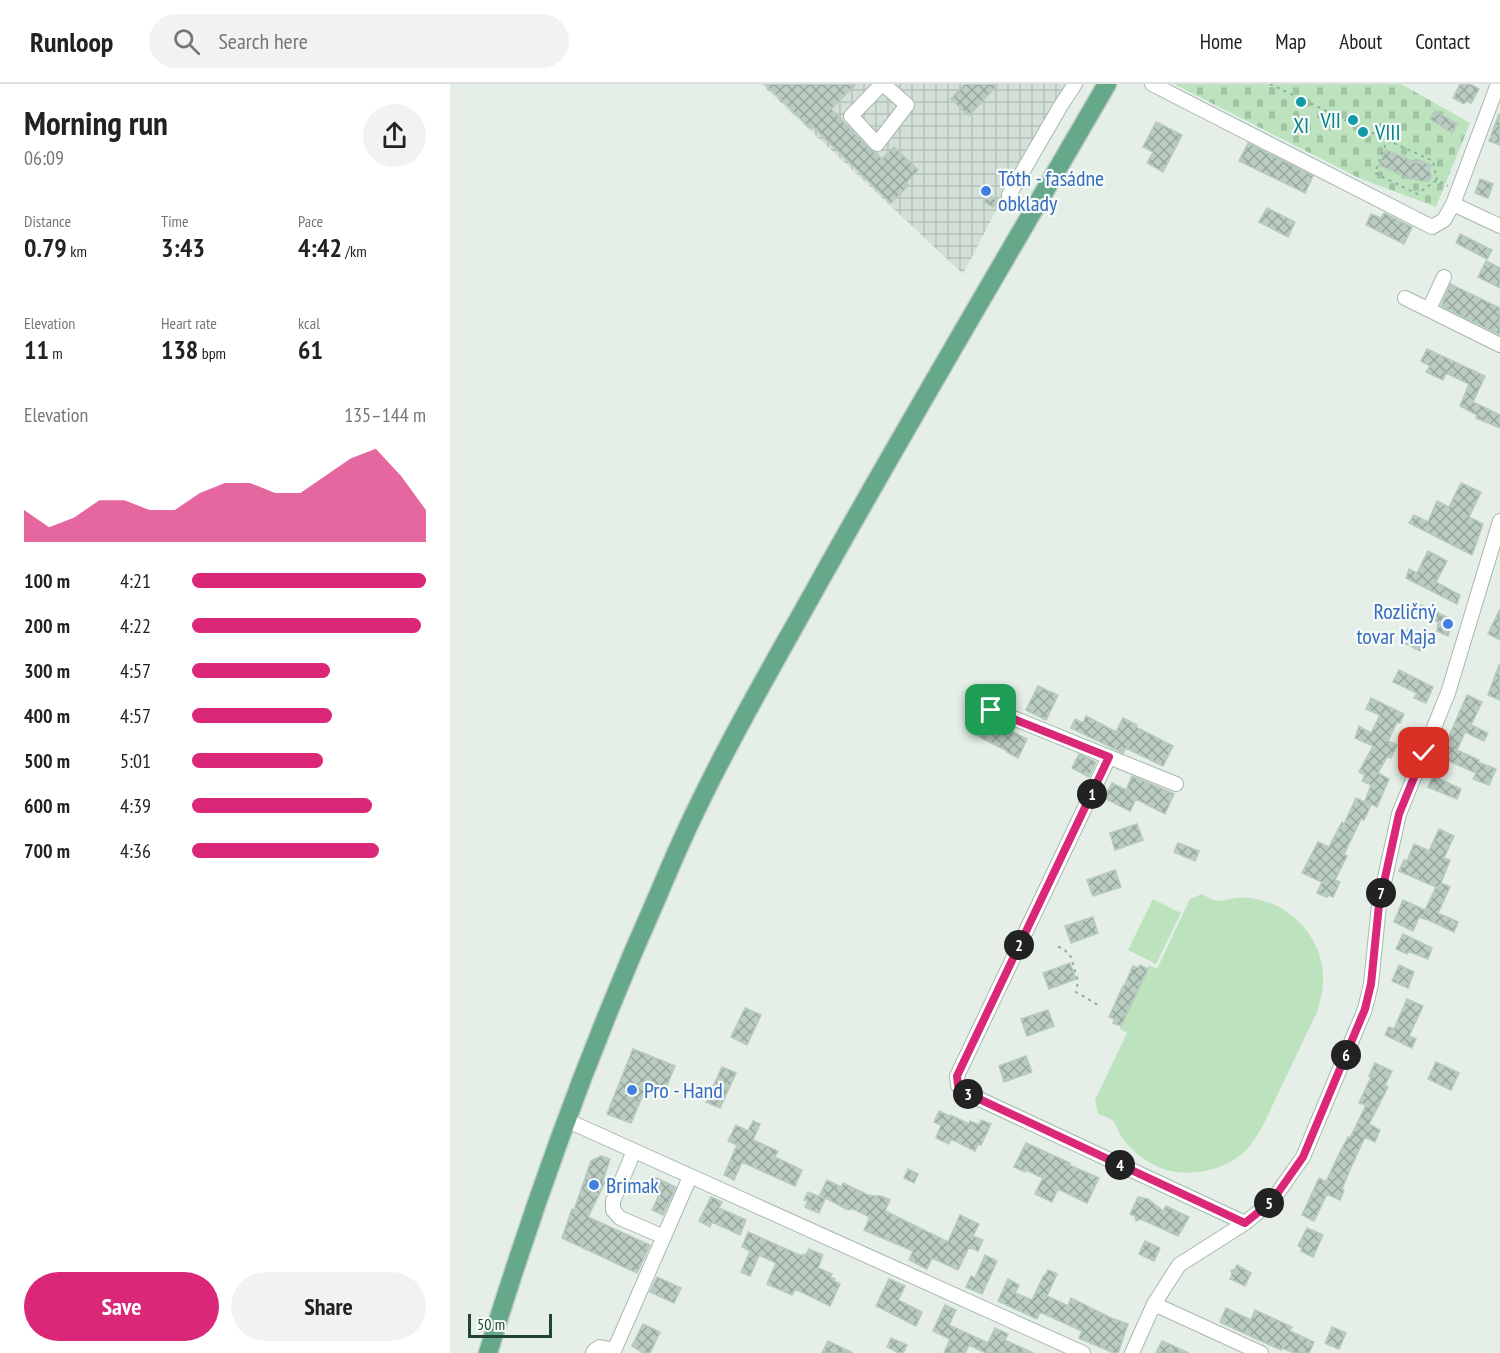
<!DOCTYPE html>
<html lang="en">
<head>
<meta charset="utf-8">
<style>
  :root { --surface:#fff; --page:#f2f2f2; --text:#222; --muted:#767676; --line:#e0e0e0; --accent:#db2777 }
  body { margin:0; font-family:"PT Sans Narrow",sans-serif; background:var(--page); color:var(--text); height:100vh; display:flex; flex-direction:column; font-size:22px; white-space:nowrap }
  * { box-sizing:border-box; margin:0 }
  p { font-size:20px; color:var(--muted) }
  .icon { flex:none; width:33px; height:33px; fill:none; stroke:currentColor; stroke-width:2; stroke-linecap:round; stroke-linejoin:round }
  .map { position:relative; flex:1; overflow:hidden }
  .sheet { display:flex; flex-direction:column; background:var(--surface); width:450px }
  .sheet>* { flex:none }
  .scale { position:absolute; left:18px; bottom:15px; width:84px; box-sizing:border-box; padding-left:6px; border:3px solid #214433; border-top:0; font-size:16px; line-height:21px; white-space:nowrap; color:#214433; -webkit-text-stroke:4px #f6fbf8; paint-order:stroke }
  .pin { position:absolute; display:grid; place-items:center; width:51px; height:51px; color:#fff; margin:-26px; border-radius:12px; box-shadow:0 3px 9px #0006 }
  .km { position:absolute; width:30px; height:30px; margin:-15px; border-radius:50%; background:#222; color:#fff; font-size:16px; line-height:30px; text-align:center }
  .round { display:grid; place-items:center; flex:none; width:63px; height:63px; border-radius:32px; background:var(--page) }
  .overview { display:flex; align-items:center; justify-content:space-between; height:102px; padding:0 24px }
  h1 { font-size:33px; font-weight:600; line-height:45px }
  .stats { display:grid; grid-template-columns:repeat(3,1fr); gap:9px; height:102px; padding:6px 24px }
  .stats div { display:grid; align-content:center }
  .stats b { font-size:26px; font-weight:600 }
  .stats small { font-size:16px; font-weight:400 }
  .stats p { font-size:16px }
  .chart { height:168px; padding:12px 24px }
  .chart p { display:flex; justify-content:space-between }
  .chart svg { width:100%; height:108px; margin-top:6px; fill:var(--accent); opacity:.7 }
  .cta { display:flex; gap:12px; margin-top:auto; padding:12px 24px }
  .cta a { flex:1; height:69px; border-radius:36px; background:var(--accent); color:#fff; font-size:24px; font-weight:600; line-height:69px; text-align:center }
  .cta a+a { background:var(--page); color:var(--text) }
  ul { padding:0 24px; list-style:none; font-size:20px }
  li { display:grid; grid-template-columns:96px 72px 1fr; align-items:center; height:45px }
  li i { height:15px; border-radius:8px; background:var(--accent) }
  header { display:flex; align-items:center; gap:36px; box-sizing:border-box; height:84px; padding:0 30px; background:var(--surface); border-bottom:2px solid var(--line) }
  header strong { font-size:28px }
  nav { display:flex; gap:33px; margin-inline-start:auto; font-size:21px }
  .search { width:420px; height:54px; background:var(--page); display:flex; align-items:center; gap:15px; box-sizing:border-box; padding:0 21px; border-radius:33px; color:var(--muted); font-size:22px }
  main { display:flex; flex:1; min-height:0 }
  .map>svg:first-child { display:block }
  .industrial { fill:url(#industrial-grid) }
  .grass { fill:#bce2be }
  .cemetery { fill:url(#cemetery-stones) }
  .building { fill:url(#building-cross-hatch); stroke:#b6cabe; stroke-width:1.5 }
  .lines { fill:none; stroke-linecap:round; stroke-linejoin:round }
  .minor-casing { stroke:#a6b8ae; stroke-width:16 }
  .major-casing { stroke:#c1cbc6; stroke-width:21 }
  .path { stroke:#82b69b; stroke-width:2; stroke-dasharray:3 4.5; stroke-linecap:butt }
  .minor { stroke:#fff; stroke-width:14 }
  .major { stroke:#65a98a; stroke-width:18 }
  .route-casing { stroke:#fff; stroke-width:12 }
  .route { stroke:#db2777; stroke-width:8 }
  .culture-dot { fill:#0f9aa8; stroke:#f6fbf8; stroke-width:2 }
  .shop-dot { fill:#3f7fe0; stroke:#f6fbf8; stroke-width:2 }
  .labels { text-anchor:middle; stroke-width:4.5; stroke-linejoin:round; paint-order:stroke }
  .culture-label { font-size:22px; fill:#0d838f; stroke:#f6fbf8; text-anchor:end }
  .shop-label { font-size:22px; fill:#366cbe; stroke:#f6fbf8; text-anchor:start }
</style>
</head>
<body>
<header>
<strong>Runloop</strong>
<div class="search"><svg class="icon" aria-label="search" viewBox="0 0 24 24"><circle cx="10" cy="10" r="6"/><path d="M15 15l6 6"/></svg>Search here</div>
<nav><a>Home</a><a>Map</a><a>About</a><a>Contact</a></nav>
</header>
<main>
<section class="sheet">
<div class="overview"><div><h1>Morning run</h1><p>06:09</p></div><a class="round"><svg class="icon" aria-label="share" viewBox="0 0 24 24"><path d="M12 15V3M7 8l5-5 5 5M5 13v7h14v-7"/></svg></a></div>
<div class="stats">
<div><p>Distance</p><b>0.79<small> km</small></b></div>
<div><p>Time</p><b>3:43</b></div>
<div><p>Pace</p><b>4:42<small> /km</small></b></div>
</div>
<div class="stats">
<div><p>Elevation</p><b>11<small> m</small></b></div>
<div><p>Heart rate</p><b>138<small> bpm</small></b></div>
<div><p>kcal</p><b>61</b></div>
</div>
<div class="chart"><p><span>Elevation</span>135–144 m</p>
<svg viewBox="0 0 160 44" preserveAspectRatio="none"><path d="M0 44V31L10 38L20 34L30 27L40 27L50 31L60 31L70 24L80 20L90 20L100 24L110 24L120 17L130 10L140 6L150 17L160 31V44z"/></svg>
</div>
<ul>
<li><b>100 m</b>4:21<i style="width:100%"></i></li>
<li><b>200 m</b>4:22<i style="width:98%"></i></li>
<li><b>300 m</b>4:57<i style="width:59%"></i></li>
<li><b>400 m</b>4:57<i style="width:60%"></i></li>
<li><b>500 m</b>5:01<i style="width:56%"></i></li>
<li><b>600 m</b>4:39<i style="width:77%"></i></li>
<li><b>700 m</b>4:36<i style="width:80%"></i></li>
</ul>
<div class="cta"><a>Save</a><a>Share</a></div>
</section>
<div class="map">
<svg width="1050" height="1269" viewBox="0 0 1050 1269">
  <defs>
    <pattern id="industrial-grid" width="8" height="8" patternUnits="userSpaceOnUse" patternTransform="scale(1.5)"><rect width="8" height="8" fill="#d3e0d7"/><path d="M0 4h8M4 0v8" fill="none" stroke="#b5c1b9"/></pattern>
    <pattern id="cemetery-stones" width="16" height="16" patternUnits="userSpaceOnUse" patternTransform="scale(1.5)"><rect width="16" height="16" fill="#bce2be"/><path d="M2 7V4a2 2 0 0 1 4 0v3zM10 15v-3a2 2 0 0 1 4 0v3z" fill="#a1c3a4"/></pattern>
    <pattern id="building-cross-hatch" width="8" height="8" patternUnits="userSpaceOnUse" patternTransform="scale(1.5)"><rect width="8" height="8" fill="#bacbc1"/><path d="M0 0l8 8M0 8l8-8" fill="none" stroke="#97a69d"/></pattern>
  </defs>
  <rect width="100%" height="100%" fill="#e5efe8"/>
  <!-- industrial -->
  <path class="industrial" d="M311,0H621L565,90L513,190Z"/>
  <!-- grass -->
  <path class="grass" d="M752,810C757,813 763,817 769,817C775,817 781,814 787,814C794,813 803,814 810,816C845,824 875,859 873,897C873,908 870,918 867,928C854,955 842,981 829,1007C820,1027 812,1047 798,1064C776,1088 733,1096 704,1081C691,1074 678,1063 670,1051C668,1047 667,1042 664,1038C660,1034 653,1032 648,1030L645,1016L677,949L670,945L671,942L663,939L664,935L659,933L673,902H674L683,882L688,884L690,881L698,884L699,881L707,885L740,815Z
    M703,815L731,829L706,880L678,866Z"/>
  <!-- cemetery -->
  <path class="cemetery" d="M724,0H951L1020,39L986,123L909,94Z"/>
  <!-- building -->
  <path class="building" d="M315,0H406L381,25L420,66L426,69L432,75L444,63L468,86L456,99L459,101L441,119L363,43L361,45Z
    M515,0H548L519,32L501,15Z
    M1010,0H1020L1029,5L1021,19L1016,17L1014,20L1003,14Z
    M985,27L1007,40L1002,49L980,35Z
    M1049,30H1050V61L1039,57Z
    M706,38L732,51L713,88L697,79L703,68L693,63Z
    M798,59L863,92L855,109L789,77Z
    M936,66L967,79L969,76L981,81L979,86L981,91L978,97H970L963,94L960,95L929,81Z
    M1030,95L1043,100L1038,114L1025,109Z
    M538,111L547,116L543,123L534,118Z
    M817,124L845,138L838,153L809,138Z
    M934,129L962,143L954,160L916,141L921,130L931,134Z
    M1010,150L1042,166L1037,175L1006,159Z
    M1036,177L1050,184V204L1028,193Z
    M1000,200L1050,224V251L991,222Z
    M977,265L1035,292L1023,318L1050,331V344L1026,334L1027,331L1010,322L1019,300L996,289L993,296L976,288L980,282L971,277Z
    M1011,399L1031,408L1019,433L1033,440L1022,471L959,439L964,431L978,438L987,417L999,423Z
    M978,467L997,477L986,498L1010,511L1007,520L956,494L959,485L967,489Z
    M971,521L1003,536L998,552L987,547L988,538L968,528Z
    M1050,525V556L1038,550Z
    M958,545L977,554L970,567L952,558Z
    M1049,581H1050V616L1038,611Z
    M949,586L983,603L976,619L964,614L967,609L943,598Z
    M588,602L608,611L596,636L576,626Z
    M1017,611L1032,618L1021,641L1038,649L1034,657L1015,648L1007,666L1029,676L1028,678L1046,685L1039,701L1023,695L1026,689L990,673Z
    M921,614L954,630L950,639L947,638L938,657L947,661L941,674L937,673L928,689L939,695L927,723L915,717L921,701L912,697L915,691L909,688L923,662L905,654L909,642L921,649L930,631L916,625Z
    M636,632L666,648L673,634L687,641L686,643L723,662L713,682L676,664L673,669L621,644L625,635L633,639Z
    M532,633L577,655L568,674L557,668V667L524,650Z
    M629,670L646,678L639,693L622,684Z
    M682,692L724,710L715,730L686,715L680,727L654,714L662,699L676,706Z
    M983,692L1011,705L1007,715L978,703Z
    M906,714L921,721L914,736L911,735L894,770L897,772L885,796L890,798L883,813L879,811L877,813L867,809L872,798L852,789L868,758L879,763L892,738L894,740Z
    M687,740L693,756L665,766L660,749Z
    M989,745L1004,752L994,774L1000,776L991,799L1000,803L988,829L1008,838L1004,848L974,834V835L969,833L963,847L944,838L953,816L975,826L986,803L949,787L954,776L957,777L964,760L979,767Z
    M728,759L749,767L745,777L724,768Z
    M665,786L671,803L643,812L637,796Z
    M643,833L648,849L621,859L615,842Z
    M953,850L982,864L978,875L958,867L957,870L946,865Z
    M620,879L626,895L599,905L593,889Z
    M690,881L698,885L671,942L663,939L665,935L659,933L673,902H674L683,882L689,884Z
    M949,881L964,888L958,904L942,897Z
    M957,915L973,922L959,952L966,955L962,964L935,951L939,943L944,945Z
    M295,924L311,931L297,961L281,953Z
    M598,926L604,942L577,952L571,935Z
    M183,965L225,982L215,1006L198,999L181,1039L157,1030Z
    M576,972L582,988L554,998L549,982Z
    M986,978L1009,989L1001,1006L978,995Z
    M925,979L942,987L935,1001L938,1003L919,1040L930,1046L925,1058L915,1053L902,1081L892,1105L894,1106L890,1116L877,1110L864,1137L852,1131L869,1094L876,1098L887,1074L898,1053L900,1054L916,1021L909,1019L921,993L919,992Z
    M272,983L286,989L270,1024L256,1018Z
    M489,1027L499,1032L500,1031L519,1040L520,1037L529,1041L531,1036L541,1040L531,1061L528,1060L525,1067L501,1055L499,1060L486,1054L491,1041L484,1038Z
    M303,1037L310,1040L303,1056L328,1067L325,1073L352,1086L345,1102L292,1078L284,1096L274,1091L287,1061L278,1057L286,1041L298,1047Z
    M576,1059L620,1079L619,1081L649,1094L637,1119L608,1105L602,1118L585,1110L593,1094L576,1086L575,1088L564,1083Z
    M151,1072L160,1075L153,1097L155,1098L138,1133L200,1161L187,1189L112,1154L122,1125L124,1126L141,1077Z
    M458,1085L468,1090L464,1099L454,1094Z
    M204,1093L226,1103L213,1131L202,1126L209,1111L207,1110L209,1106L200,1102Z
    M377,1096L391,1103L393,1099L418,1111L424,1112H431L440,1116L435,1127L498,1158L510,1131L529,1140L523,1152L533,1156L528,1167L519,1163L508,1186L482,1174L477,1185L459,1176L463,1167L414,1146L420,1133L401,1124L400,1126L396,1125L370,1111Z
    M358,1108L375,1115L369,1129L355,1123L358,1117L354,1116Z
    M261,1113L272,1118L269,1124L296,1136L290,1151L262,1138L260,1143L249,1137Z
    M688,1113L698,1115L713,1127L716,1122L739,1133L728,1152L691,1135L686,1137L685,1132L680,1130Z
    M857,1144L873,1151L863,1173L851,1167L852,1164L848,1162Z
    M298,1148L352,1172L353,1170L355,1172L359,1165L373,1171L368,1184L382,1190L380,1193L385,1195L384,1197L390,1200L380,1222L345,1205L342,1211L317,1200L326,1179L309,1171L300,1192L291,1188L300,1167L292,1163Z
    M695,1157L710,1164L704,1177L689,1170Z
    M535,1171L547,1177L532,1210L516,1203L521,1192L525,1194Z
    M787,1181L801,1189L795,1202L780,1195L782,1191L781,1187L785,1185Z
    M598,1186L607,1190L597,1212L618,1222L621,1214L661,1234L678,1240L668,1269H664L629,1254L632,1247L590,1228L587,1235L548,1217L558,1195L569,1201L565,1209L582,1216L594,1191L595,1192Z
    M207,1193L231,1204L224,1219L200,1208Z
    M439,1195L455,1202L448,1216L472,1228L466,1242L426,1222Z
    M495,1221L506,1226L499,1241L538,1259L545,1244L558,1250L555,1256L583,1269H536L519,1261L515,1269H494L500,1255L483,1247Z
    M776,1224L801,1236L805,1226L842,1243L840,1247L864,1258L859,1269H844L832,1264L831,1266L770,1238Z
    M193,1240L210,1248L200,1269H193L182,1262Z
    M882,1243L896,1249L889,1265L875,1259Z
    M441,1254L457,1261L453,1269H449L437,1263Z
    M378,1257L403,1269H372Z
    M712,1257L739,1269H706Z"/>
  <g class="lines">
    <!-- minor casing -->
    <g class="minor-casing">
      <path id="minor" d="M432,0L401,32L427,60L457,21L433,0
        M702,0L982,143L994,136L1003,120L1048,0
        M559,111L610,23L625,0
        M1003,120L1050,142
        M955,214L1050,261
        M979,225L994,193
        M541,625L659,673L507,992L508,1001L512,1007L795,1139
        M659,673L726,700
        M116,1036L633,1269
        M184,1067L163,1117V1126L170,1134L214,1153
        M704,1220L811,1269
        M143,1269L145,1266L150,1263L164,1266
        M163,1269L240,1093
        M682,1269L704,1220L729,1181L795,1139L822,1117L853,1073L915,925L921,900L929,821L949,730L998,609L1050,437"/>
    </g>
    <!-- major casing -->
    <g class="major-casing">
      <path id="major" d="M38,1269C86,1112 142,959 209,809C222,778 235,748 250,718C287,641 331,567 372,493C465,327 562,164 657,0"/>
    </g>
    <!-- path -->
    <path class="path" d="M820,0L937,56L925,89L967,110L987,96L998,102
      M937,56L983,77L987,96
      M608,863L613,864L621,873L628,897L626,908L648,921"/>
    <!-- minor -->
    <use href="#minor" class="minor"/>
    <!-- major -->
    <use href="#major" class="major"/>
  </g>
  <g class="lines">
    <!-- route casing -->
    <g class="route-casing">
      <path id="route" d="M541,626L659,673L507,992L508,1001L512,1007L795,1139L822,1117L853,1073L915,925L921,900L929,821L949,730L974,669"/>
    </g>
    <!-- route -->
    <use href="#route" class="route"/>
  </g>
  <!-- markers -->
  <g class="culture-dot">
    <circle cx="851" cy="18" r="6"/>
    <circle cx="903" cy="36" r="6"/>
    <circle cx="913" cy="48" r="6"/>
  </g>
  <g class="shop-dot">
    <circle cx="536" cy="107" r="6"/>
    <circle cx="998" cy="540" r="6"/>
    <circle cx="182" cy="1006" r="6"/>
    <circle cx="144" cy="1101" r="6"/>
  </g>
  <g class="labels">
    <!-- culture labels -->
    <g class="culture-label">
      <text x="891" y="44">VII</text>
      <text x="851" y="49" text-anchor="middle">XI</text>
      <text x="925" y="56" text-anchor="start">VIII</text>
    </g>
    <!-- shop labels -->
    <g class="shop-label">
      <text x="548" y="102">Tóth - fasádne<tspan x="548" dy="25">obklady</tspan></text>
      <text x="986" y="535" text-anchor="end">Rozličný<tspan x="986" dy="25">tovar Maja</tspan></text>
      <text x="194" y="1014">Pro - Hand</text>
      <text x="156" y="1109">Brimak</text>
    </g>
  </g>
</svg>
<div class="scale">50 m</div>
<div class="pin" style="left:541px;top:626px;background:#1e9e55"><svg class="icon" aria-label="arrive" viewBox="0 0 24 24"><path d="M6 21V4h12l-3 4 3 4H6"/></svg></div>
<div class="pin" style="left:974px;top:669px;background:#d93025"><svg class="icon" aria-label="check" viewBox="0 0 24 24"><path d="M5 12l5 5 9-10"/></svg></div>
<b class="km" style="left:642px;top:710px">1</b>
<b class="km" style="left:569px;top:861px">2</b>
<b class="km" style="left:518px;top:1010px">3</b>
<b class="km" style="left:670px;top:1081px">4</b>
<b class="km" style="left:819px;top:1119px">5</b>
<b class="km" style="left:896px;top:971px">6</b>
<b class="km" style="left:931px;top:809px">7</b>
</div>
</main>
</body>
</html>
